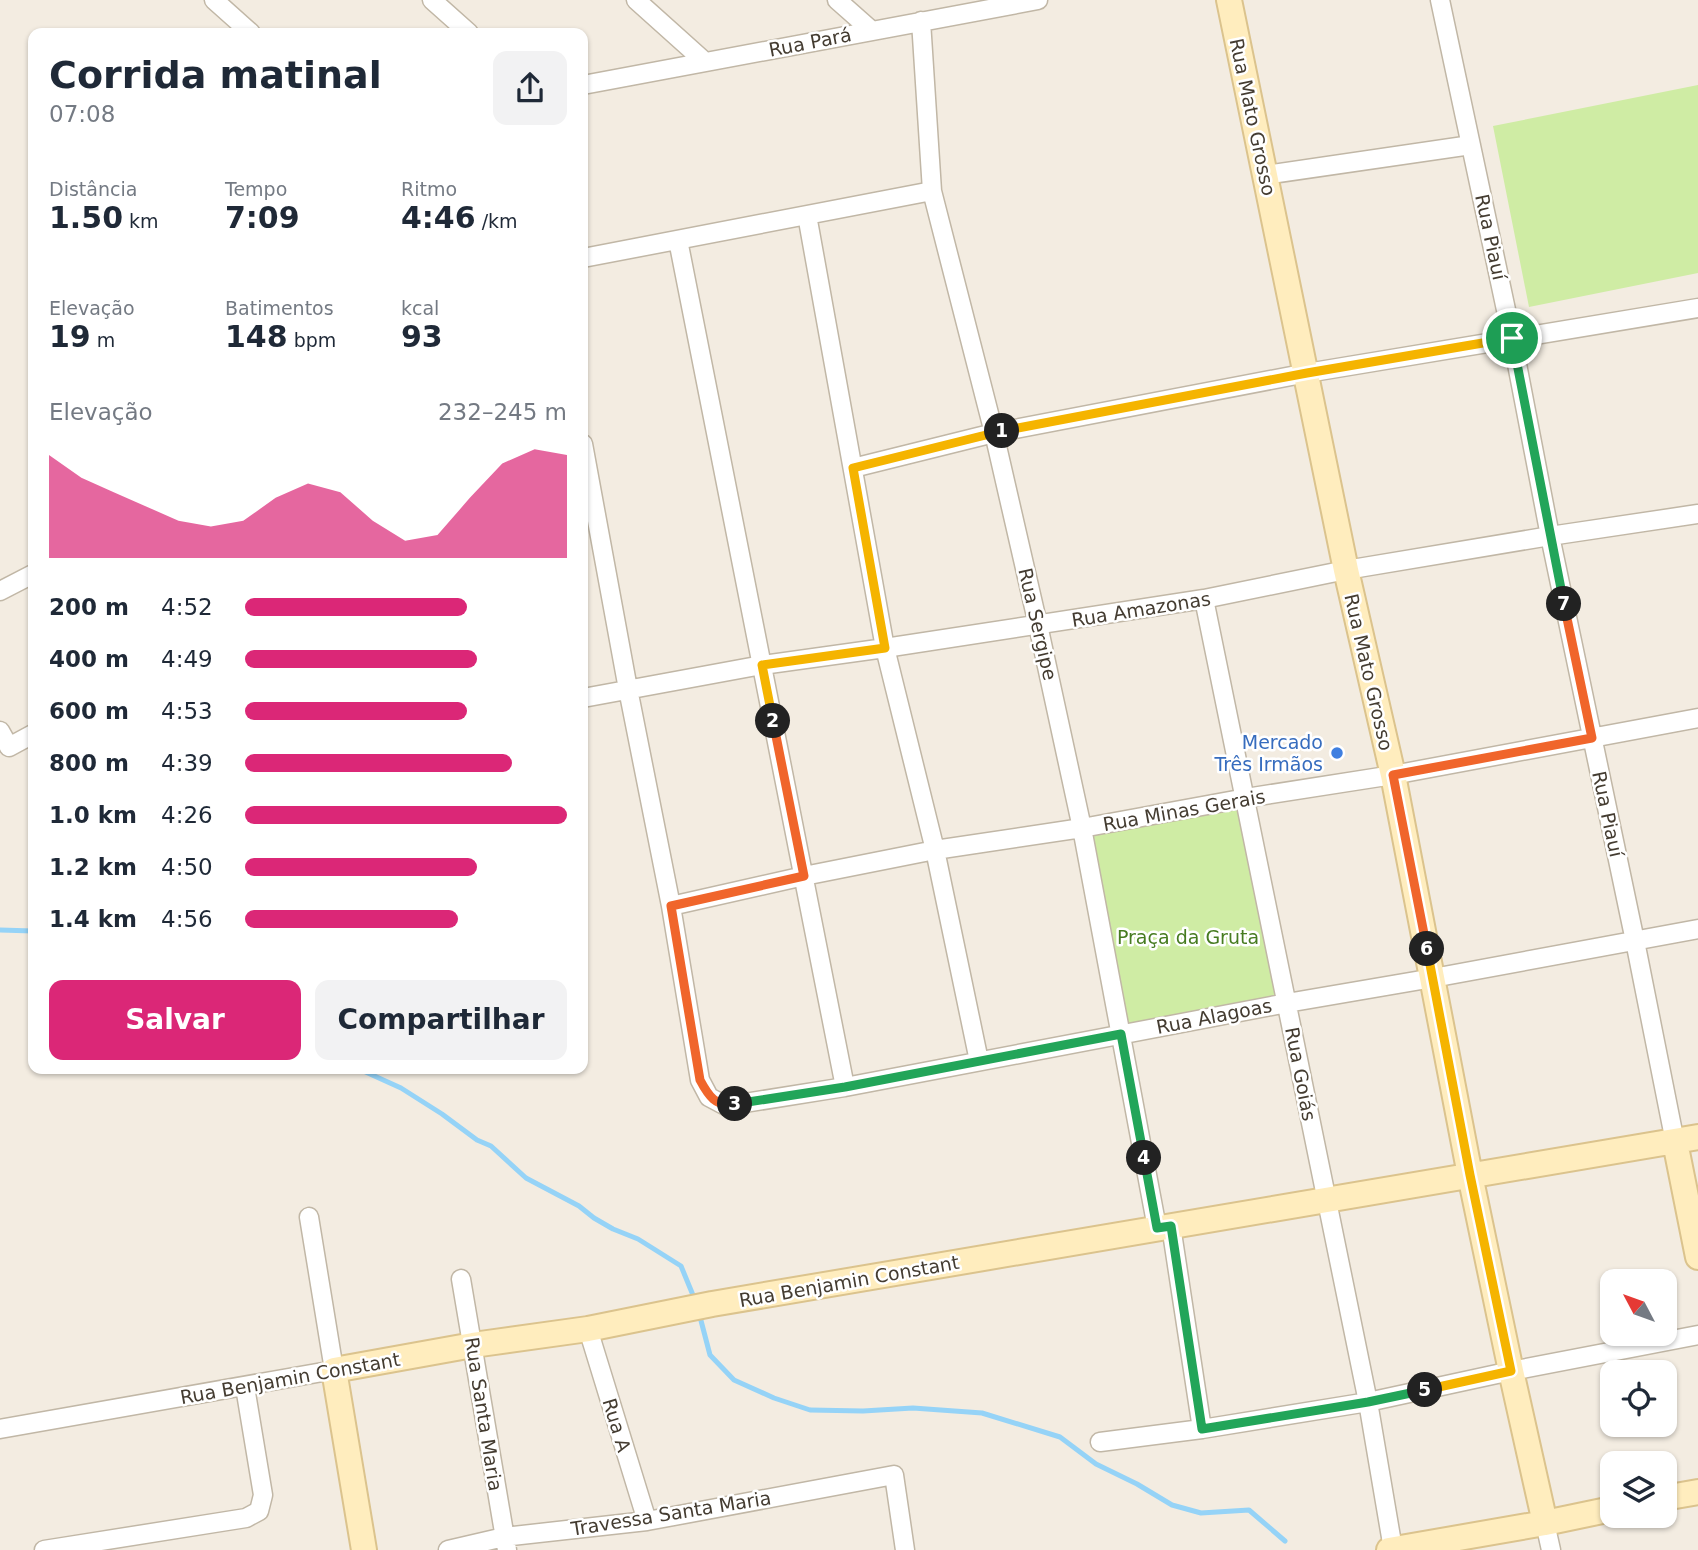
<!DOCTYPE html>
<html lang="pt">
<head>
<meta charset="utf-8">
<style>
  :root { --surface:#fff; --page:#f2f2f3; --text:#1f2937; --muted:#747a83; --accent:#db2777 }
  body { margin:0; font-family:"DejaVu Sans",sans-serif; background:var(--page); color:var(--text); height:100vh; display:flex; flex-direction:column; font-size:26px; white-space:nowrap }
  * { box-sizing:border-box; margin:0 }
  p { font-size:23px; color:var(--muted) }
  .icon { flex:none; width:38px; height:38px; fill:none; stroke:currentColor; stroke-width:2; stroke-linecap:round; stroke-linejoin:round }
  .map { position:relative; flex:1; overflow:hidden }
  .side { position:absolute; left:28px; top:28px; width:560px; height:1046px; display:flex; flex-direction:column; background:var(--surface); border-radius:14px; box-shadow:0 2px 5px #0004 }
  .side>* { flex:none }
  .needle { width:46px; rotate:311deg }
  .tools { position:absolute; left:1600px; top:1269px; display:grid; gap:14px }
  .tools a { display:grid; place-items:center; width:77px; height:77px; border-radius:14px; background:var(--surface); box-shadow:0 2px 5px #0004; font-size:35px }
  .pin { position:absolute; display:grid; place-items:center; width:60px; height:60px; color:#fff; margin:-30px; border:4px solid #fff; border-radius:50%; box-shadow:0 2px 7px #0007 }
  .km { position:absolute; width:35px; height:35px; margin:-18px; border-radius:50%; background:#222; color:#fff; font-size:19px; line-height:35px; text-align:center }
  .round { display:grid; place-items:center; flex:none; width:74px; height:74px; border-radius:14px; background:var(--page) }
  .head { display:flex; align-items:center; justify-content:space-between; height:119px; padding:0 21px }
  h1 { font-size:38px; font-weight:800; line-height:52px }
  .metrics { display:grid; grid-template-columns:repeat(3,1fr); gap:10px; height:119px; padding:7px 21px }
  .metrics div { display:grid; align-content:center }
  .metrics b { font-size:30px; font-weight:800 }
  .metrics small { font-size:19px; font-weight:400 }
  .metrics p { font-size:19px }
  .chart { height:196px; padding:14px 21px }
  .chart p { display:flex; justify-content:space-between }
  .chart svg { width:100%; height:126px; margin-top:7px; fill:var(--accent); opacity:.7 }
  .action { display:flex; gap:14px; margin-top:auto; padding:14px 21px }
  .action a { flex:1; height:80px; border-radius:14px; background:var(--accent); color:#fff; font-size:28px; font-weight:800; line-height:80px; text-align:center }
  .action a+a { background:var(--page); color:var(--text) }
  ul { padding:0 21px; list-style:none; font-size:23px }
  li { display:grid; grid-template-columns:112px 84px 1fr; align-items:center; height:52px }
  li i { height:18px; border-radius:9px; background:var(--accent) }
  .map>svg:first-child { display:block }
  .green { fill:#cfeca4 }
  .lines { fill:none; stroke-linecap:round; stroke-linejoin:round }
  .stream { stroke:#95d3f7; stroke-width:5 }
  .street-casing { stroke:#c1b7a6; stroke-width:21 }
  .secondary-casing { stroke:#dbc38d; stroke-width:28 }
  .street { stroke:#fff; stroke-width:18 }
  .secondary { stroke:#ffedbe; stroke-width:24 }
  .split-1-casing { stroke:#fff; stroke-width:14 }
  .split-2-casing { stroke:#fff; stroke-width:14 }
  .split-3-casing { stroke:#fff; stroke-width:14 }
  .split-4-casing { stroke:#fff; stroke-width:14 }
  .split-5-casing { stroke:#fff; stroke-width:14 }
  .split-6-casing { stroke:#fff; stroke-width:14 }
  .split-7-casing { stroke:#fff; stroke-width:14 }
  .split-8-casing { stroke:#fff; stroke-width:14 }
  .split-1 { stroke:#f5b400; stroke-width:9 }
  .split-2 { stroke:#f5b400; stroke-width:9 }
  .split-3 { stroke:#f0652b; stroke-width:9 }
  .split-4 { stroke:#22a559; stroke-width:9 }
  .split-5 { stroke:#22a559; stroke-width:9 }
  .split-6 { stroke:#f5b400; stroke-width:9 }
  .split-7 { stroke:#f0652b; stroke-width:9 }
  .split-8 { stroke:#22a559; stroke-width:9 }
  .shop-dot { fill:#3f7fe0; stroke:#fff; stroke-width:2.5 }
  .labels { text-anchor:middle; stroke-width:5; stroke-linejoin:round; paint-order:stroke }
  .street-label { font-size:19px; fill:#443c31; stroke:#fff }
  .shop-label { font-size:19px; fill:#366cbe; stroke:#fff; text-anchor:end }
  .park-label { font-size:19px; fill:#467b20; stroke:#fff }
</style>
</head>
<body>
<div class="map">
<svg width="1698" height="1550" viewBox="0 0 1698 1550">
  <rect width="100%" height="100%" fill="#f3ece1"/>
  <!-- green -->
  <path class="green" d="M1698,85V273L1529,307L1493,126Z
    M1239,804L1281,998L1125,1029L1090,832Z"/>
  <g class="lines">
    <!-- stream -->
    <path class="stream" d="M0,930L33,931
      M359,1069L401,1088L442,1114L477,1140L491,1146L526,1178L579,1206L594,1218L613,1229L638,1239L681,1266L695,1300
      M699,1313L710,1355L734,1380L774,1398L810,1410L863,1411L913,1408L982,1413L1060,1437L1096,1464L1137,1484L1172,1505L1201,1513L1249,1510L1285,1541"/>
    <!-- street casing -->
    <g class="street-casing">
      <path id="street" d="M214,0L251,33
        M432,0L469,33
        M636,0L704,61
        M837,0L871,30
        M1440,0L1512,338L1550,536L1635,941L1675,1142
        M921,21L932,191L994,433L1038,625L1082,828L1157,1228
        M583,85L1038,0
        M1265,175L1471,145
        M807,215L885,648L935,850L979,1061
        M678,240L845,1087
        M583,258L932,191
        M583,444L628,689L671,906L700,1080L709,1097L726,1106L845,1087L1287,1003L1433,978L1698,929
        M853,468L994,433L1307,373L1698,308
        M0,591L33,574
        M1204,599L1368,1402L1393,1549
        M583,698L762,665L885,648L1204,599L1346,570L1550,536L1698,514
        M0,731L9,747L33,734
        M671,906L804,876L935,850L1082,828L1246,798L1393,775L1698,718
        M1171,1226L1202,1429
        M461,1279L507,1550
        M588,1329L647,1521
        M0,1429L334,1370L309,1217
        M1100,1442L1202,1429L1368,1402L1511,1371L1698,1335
        M1545,1523L1551,1550
        M44,1550L246,1518L259,1511L263,1495L245,1387
        M448,1550L504,1537L647,1521L894,1475L905,1550"/>
    </g>
    <!-- secondary casing -->
    <g class="secondary-casing">
      <path id="secondary" d="M1229,0L1346,570L1393,775L1470,1175L1511,1371L1545,1523
        M1675,1142L1698,1257
        M1664,1498L1698,1492
        M364,1550L334,1370L473,1345L588,1329L712,1304L1698,1137
        M1389,1550L1545,1523L1612,1509"/>
    </g>
    <!-- street -->
    <use href="#street" class="street"/>
    <!-- secondary -->
    <use href="#secondary" class="secondary"/>
  </g>
  <g class="lines">
    <!-- split-1 casing -->
    <g class="split-1-casing">
      <path id="split-1" d="M1002,431L1307,373L1512,338"/>
    </g>
    <!-- split-2 casing -->
    <g class="split-2-casing">
      <path id="split-2" d="M773,721L762,665L885,648L853,468L1002,431"/>
    </g>
    <!-- split-3 casing -->
    <g class="split-3-casing">
      <path id="split-3" d="M735,1104C716,1108 708,1095 700,1080L671,906L804,876L773,721"/>
    </g>
    <!-- split-4 casing -->
    <g class="split-4-casing">
      <path id="split-4" d="M735,1104L845,1087L1121,1034L1144,1158"/>
    </g>
    <!-- split-5 casing -->
    <g class="split-5-casing">
      <path id="split-5" d="M1144,1158L1157,1228L1171,1226L1202,1429L1368,1402L1425,1390"/>
    </g>
    <!-- split-6 casing -->
    <g class="split-6-casing">
      <path id="split-6" d="M1425,1390L1511,1371L1470,1175L1427,949"/>
    </g>
    <!-- split-7 casing -->
    <g class="split-7-casing">
      <path id="split-7" d="M1427,949L1393,775L1592,738L1564,604"/>
    </g>
    <!-- split-8 casing -->
    <g class="split-8-casing">
      <path id="split-8" d="M1512,338L1564,604"/>
    </g>
    <!-- split-1 -->
    <use href="#split-1" class="split-1"/>
    <!-- split-2 -->
    <use href="#split-2" class="split-2"/>
    <!-- split-3 -->
    <use href="#split-3" class="split-3"/>
    <!-- split-4 -->
    <use href="#split-4" class="split-4"/>
    <!-- split-5 -->
    <use href="#split-5" class="split-5"/>
    <!-- split-6 -->
    <use href="#split-6" class="split-6"/>
    <!-- split-7 -->
    <use href="#split-7" class="split-7"/>
    <!-- split-8 -->
    <use href="#split-8" class="split-8"/>
  </g>
  <!-- markers -->
  <circle class="shop-dot" cx="1337" cy="753" r="7"/>
  <g class="labels">
    <!-- street labels -->
    <g class="street-label">
      <text transform="translate(810 42) rotate(-11)" y="7">Rua Pará</text>
      <text transform="translate(1253 117) rotate(78)" y="7">Rua Mato Grosso</text>
      <text transform="translate(1491 237) rotate(78)" y="7">Rua Piauí</text>
      <text transform="translate(1141 609) rotate(-9)" y="7">Rua Amazonas</text>
      <text transform="translate(1038 624) rotate(77)" y="7">Rua Sergipe</text>
      <text transform="translate(1369 672) rotate(77)" y="7">Rua Mato Grosso</text>
      <text transform="translate(1184 810) rotate(-10)" y="7">Rua Minas Gerais</text>
      <text transform="translate(1608 814) rotate(78)" y="7">Rua Piauí</text>
      <text transform="translate(1214 1016) rotate(-11)" y="7">Rua Alagoas</text>
      <text transform="translate(1301 1074) rotate(79)" y="7">Rua Goiás</text>
      <text transform="translate(849 1281) rotate(-10)" y="7">Rua Benjamin Constant</text>
      <text transform="translate(290 1378) rotate(-10)" y="7">Rua Benjamin Constant</text>
      <text transform="translate(484 1414) rotate(81)" y="7">Rua Santa Maria</text>
      <text transform="translate(617 1425) rotate(73)" y="7">Rua A</text>
      <text transform="translate(671 1513) rotate(-9)" y="7">Travessa Santa Maria</text>
    </g>
    <!-- shop labels -->
    <g class="shop-label">
      <text x="1323" y="749">Mercado<tspan x="1323" dy="22">Três Irmãos</tspan></text>
    </g>
    <!-- park labels -->
    <g class="park-label">
      <text x="1188" y="944">Praça da Gruta</text>
    </g>
  </g>
</svg>
<div class="tools">
<a><svg class="needle" viewBox="-14 -14 28 28"><path d="M0-13l5 13h-10z" fill="#e53935"/><path d="M0 13l5-13h-10z" fill="#747a83"/></svg></a>
<a><svg class="icon" aria-label="locate" viewBox="0 0 24 24"><circle cx="12" cy="12" r="6"/><path d="M12 2v4M12 18v4M2 12h4M18 12h4"/></svg></a>
<a><svg class="icon" aria-label="layers" viewBox="0 0 24 24"><path d="M12 4l9 5-9 5-9-5zM3 14l9 5 9-5"/></svg></a>
</div>
<div class="pin" style="left:1512px;top:338px;background:#1e9e55"><svg class="icon" aria-label="arrive" viewBox="0 0 24 24"><path d="M6 21V4h12l-3 4 3 4H6"/></svg></div>
<b class="km" style="left:1002px;top:431px">1</b>
<b class="km" style="left:773px;top:721px">2</b>
<b class="km" style="left:735px;top:1104px">3</b>
<b class="km" style="left:1144px;top:1158px">4</b>
<b class="km" style="left:1425px;top:1390px">5</b>
<b class="km" style="left:1427px;top:949px">6</b>
<b class="km" style="left:1564px;top:604px">7</b>
<section class="side">
<div class="head"><div><h1>Corrida matinal</h1><p>07:08</p></div><a class="round"><svg class="icon" aria-label="share" viewBox="0 0 24 24"><path d="M12 15V3M7 8l5-5 5 5M5 13v7h14v-7"/></svg></a></div>
<div class="metrics">
<div><p>Distância</p><b>1.50<small> km</small></b></div>
<div><p>Tempo</p><b>7:09</b></div>
<div><p>Ritmo</p><b>4:46<small> /km</small></b></div>
</div>
<div class="metrics">
<div><p>Elevação</p><b>19<small> m</small></b></div>
<div><p>Batimentos</p><b>148<small> bpm</small></b></div>
<div><p>kcal</p><b>93</b></div>
</div>
<div class="chart"><p><span>Elevação</span>232–245 m</p>
<svg viewBox="0 0 160 44" preserveAspectRatio="none"><path d="M0 44V8L10 16L20 21L30 26L40 31L50 33L60 31L70 23L80 18L90 21L100 31L110 38L120 36L130 23L140 11L150 6L160 8V44z"/></svg>
</div>
<ul>
<li><b>200 m</b>4:52<i style="width:69%"></i></li>
<li><b>400 m</b>4:49<i style="width:72%"></i></li>
<li><b>600 m</b>4:53<i style="width:69%"></i></li>
<li><b>800 m</b>4:39<i style="width:83%"></i></li>
<li><b>1.0 km</b>4:26<i style="width:100%"></i></li>
<li><b>1.2 km</b>4:50<i style="width:72%"></i></li>
<li><b>1.4 km</b>4:56<i style="width:66%"></i></li>
</ul>
<div class="action"><a>Salvar</a><a>Compartilhar</a></div>
</section>
</div>
</body>
</html>
